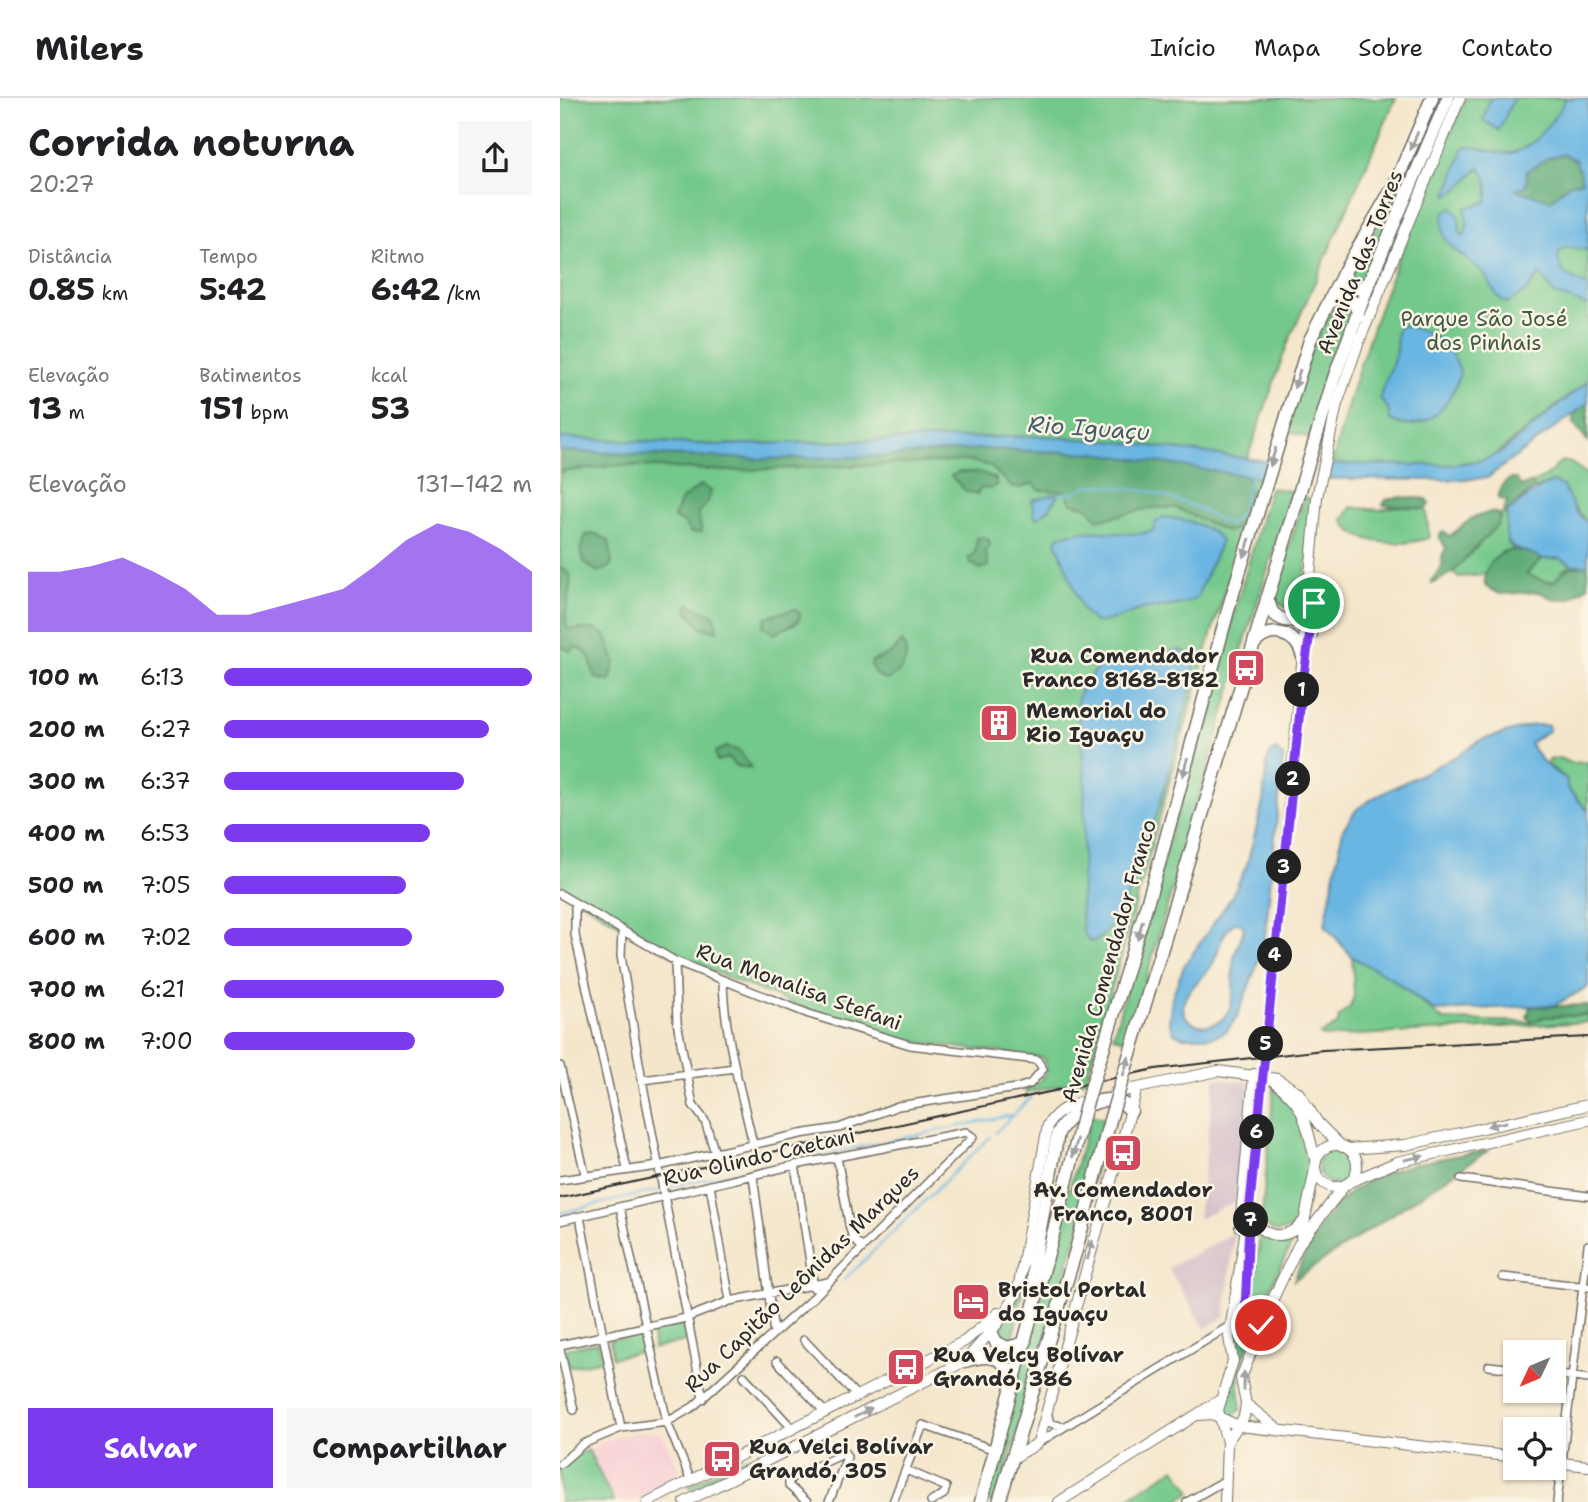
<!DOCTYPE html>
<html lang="pt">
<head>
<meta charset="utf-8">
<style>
  :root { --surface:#fff; --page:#f6f6f6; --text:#202124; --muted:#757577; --line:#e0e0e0; --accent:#7c3aed }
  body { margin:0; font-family:"Shantell Sans",sans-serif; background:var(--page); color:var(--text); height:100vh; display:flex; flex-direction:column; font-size:26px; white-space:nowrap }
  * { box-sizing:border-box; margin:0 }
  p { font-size:23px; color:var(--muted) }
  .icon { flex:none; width:38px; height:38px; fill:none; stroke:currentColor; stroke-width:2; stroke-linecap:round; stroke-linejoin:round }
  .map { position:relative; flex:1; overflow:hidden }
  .details { display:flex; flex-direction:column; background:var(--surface); width:560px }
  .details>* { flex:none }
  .needle { width:46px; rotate:226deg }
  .tools { position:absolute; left:943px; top:1242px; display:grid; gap:14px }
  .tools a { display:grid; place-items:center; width:63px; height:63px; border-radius:0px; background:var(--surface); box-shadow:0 2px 5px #0004; font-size:35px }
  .pin { position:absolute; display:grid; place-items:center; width:60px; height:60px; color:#fff; margin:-30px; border:4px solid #fff; border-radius:50%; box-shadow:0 2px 7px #0007 }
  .km { position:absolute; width:35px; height:35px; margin:-18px; border-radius:50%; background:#222; color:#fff; font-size:19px; line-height:35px; text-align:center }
  .round { display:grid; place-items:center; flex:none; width:74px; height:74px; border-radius:0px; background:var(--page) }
  .headline { display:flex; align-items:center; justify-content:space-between; height:119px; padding:0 28px }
  h1 { font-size:38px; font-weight:700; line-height:52px }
  .figures { display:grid; grid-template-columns:repeat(3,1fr); gap:10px; height:119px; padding:7px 28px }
  .figures div { display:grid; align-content:center }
  .figures b { font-size:30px; font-weight:700 }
  .figures small { font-size:19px; font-weight:400 }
  .figures p { font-size:19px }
  .chart { height:196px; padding:14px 28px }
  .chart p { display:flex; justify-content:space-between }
  .chart svg { width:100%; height:126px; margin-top:7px; fill:var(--accent); opacity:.7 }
  .cta { display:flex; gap:14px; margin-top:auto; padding:14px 28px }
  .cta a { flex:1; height:80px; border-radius:0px; background:var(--accent); color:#fff; font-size:28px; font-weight:700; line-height:80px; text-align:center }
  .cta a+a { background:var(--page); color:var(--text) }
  ul { padding:0 28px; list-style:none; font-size:23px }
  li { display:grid; grid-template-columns:112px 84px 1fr; align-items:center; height:52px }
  li i { height:18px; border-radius:9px; background:var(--accent) }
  header { display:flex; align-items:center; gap:42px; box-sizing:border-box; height:98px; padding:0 35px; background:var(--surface); border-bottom:2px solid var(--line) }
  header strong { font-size:33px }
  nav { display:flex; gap:38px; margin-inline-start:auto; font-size:24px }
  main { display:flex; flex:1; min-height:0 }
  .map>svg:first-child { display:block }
  .built { fill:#f7cfd4 }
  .industrial { fill:#d2bdc8 }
  .green { fill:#73c88b; stroke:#4f7a5b; stroke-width:2 }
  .forest { fill:#5eac77; stroke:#446c51; stroke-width:2 }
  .water { fill:#69b6e3; stroke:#4a7087; stroke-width:2; fill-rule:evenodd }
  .pier { fill:#f4e6cb }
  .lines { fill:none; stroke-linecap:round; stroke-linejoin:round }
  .stream { stroke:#69b6e3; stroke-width:2 }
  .street-casing { stroke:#716c63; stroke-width:10 }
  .secondary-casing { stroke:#716c63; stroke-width:12 }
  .highway-casing { stroke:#716c63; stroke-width:15 }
  .street { stroke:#fff; stroke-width:7 }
  .secondary { stroke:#fff; stroke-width:10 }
  .highway { stroke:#fff; stroke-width:12 }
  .rail { stroke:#2b2b2b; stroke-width:2 }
  .secondary-bridge-casing { stroke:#716c63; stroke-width:12; stroke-linecap:butt }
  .highway-bridge-casing { stroke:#716c63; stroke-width:15; stroke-linecap:butt }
  .secondary-bridge { stroke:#fff; stroke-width:10 }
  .highway-bridge { stroke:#fff; stroke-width:12 }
  .oneway { fill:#a0a0a0 }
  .route-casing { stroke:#fff; stroke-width:14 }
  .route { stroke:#7c3aed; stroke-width:9 }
  .labels { text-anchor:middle; stroke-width:5; stroke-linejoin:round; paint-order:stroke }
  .street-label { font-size:21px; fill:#2b2b2b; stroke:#fcf5e5 }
  .park-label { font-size:21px; fill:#415a48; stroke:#fcf5e5 }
  .poi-label { font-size:21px; font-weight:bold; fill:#2b2b2b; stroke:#fcf5e5; text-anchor:start }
  .water-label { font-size:23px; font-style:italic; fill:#415c6b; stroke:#fcf5e5 }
</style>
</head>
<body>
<header>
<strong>Milers</strong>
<nav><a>Início</a><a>Mapa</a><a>Sobre</a><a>Contato</a></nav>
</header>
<main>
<section class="details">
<div class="headline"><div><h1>Corrida noturna</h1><p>20:27</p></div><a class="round"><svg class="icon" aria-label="share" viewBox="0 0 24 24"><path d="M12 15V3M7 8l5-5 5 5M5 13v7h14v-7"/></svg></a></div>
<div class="figures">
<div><p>Distância</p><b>0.85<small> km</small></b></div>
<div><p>Tempo</p><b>5:42</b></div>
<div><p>Ritmo</p><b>6:42<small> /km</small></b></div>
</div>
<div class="figures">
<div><p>Elevação</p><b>13<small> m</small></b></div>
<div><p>Batimentos</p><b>151<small> bpm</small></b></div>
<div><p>kcal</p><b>53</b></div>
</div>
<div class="chart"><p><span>Elevação</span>131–142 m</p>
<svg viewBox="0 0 160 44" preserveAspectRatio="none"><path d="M0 44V23L10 23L20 21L30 18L40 23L50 29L60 38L70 38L80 35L90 32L100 29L110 21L120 12L130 6L140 9L150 15L160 23V44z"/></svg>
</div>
<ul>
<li><b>100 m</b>6:13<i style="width:100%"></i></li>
<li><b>200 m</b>6:27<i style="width:86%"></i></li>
<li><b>300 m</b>6:37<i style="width:78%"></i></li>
<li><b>400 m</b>6:53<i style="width:67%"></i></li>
<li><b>500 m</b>7:05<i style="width:59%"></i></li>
<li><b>600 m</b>7:02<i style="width:61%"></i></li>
<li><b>700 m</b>6:21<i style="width:91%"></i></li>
<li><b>800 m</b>7:00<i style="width:62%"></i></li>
</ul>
<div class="cta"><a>Salvar</a><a>Compartilhar</a></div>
</section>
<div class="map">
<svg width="1028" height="1404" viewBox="0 0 1028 1404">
  <rect width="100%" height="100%" fill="#fcf5e5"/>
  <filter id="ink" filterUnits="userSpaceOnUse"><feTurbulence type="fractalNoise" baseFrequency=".0143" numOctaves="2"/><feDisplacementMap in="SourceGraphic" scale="14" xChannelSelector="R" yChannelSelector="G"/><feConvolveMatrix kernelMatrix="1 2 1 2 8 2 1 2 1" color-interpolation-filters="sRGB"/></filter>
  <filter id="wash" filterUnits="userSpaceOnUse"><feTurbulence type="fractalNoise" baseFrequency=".00686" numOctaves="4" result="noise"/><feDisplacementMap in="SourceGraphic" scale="28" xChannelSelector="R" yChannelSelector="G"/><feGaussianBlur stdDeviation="1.57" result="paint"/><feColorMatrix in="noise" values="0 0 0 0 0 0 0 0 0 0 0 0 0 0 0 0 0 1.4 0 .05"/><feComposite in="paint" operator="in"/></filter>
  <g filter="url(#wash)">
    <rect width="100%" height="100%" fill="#f4e6cb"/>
    <!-- built -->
    <path class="built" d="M84,1333L101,1334L123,1378L72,1404H54L28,1352L48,1341Z"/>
    <!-- industrial -->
    <path class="industrial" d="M655,980L689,984L676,1103L638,1121Z
      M674,1135L665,1218L645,1231L608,1170Z"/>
    <!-- green -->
    <path class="green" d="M0,0H836L727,247L687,361L479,338L160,347L0,340Z
      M875,0H884L805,181L797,188L789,179L841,86Z
      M906,0H1028V283L930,361L888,367H772C802,241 853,118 906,0Z
      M784,203L790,209L791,220L750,340L725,332C736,301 756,217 784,203Z
      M416,351L536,355L701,380L650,540L526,982L466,995L465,992L481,982L487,972L483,960L346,943L241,909L110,856L0,791V353C141,361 275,362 416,351Z
      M1001,363L1011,365L1028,377V425C1015,412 1006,398 993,384L973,391L972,385L987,378Z
      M710,390L733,393L683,549L568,943L553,938Z
      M744,399L754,402L742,504L727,510L719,505L715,496Z
      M837,408L866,411L869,440C844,448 797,449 783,422L791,409L820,412Z
      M944,412L948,423V445L954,452L942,454L923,477L898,479L893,474L938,426Z
      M999,460L1013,467L1003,472L995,483C985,484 972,484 966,476L982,461Z
      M999,660L1011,665L1028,664V713L1007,690L1006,680L988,667L989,662Z
      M792,859L830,879L883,922L972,924L984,919L1028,917V924L764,939L760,937L778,926L779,919L790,909L794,898Z
      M714,990C750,1001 762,1104 736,1127C732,1132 722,1133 716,1134L701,1126Z
      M531,1017L546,1021L528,1101L436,1404H426L493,1147Z
      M758 1068a18 18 0 1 1 36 0a18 18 0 1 1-36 0Z
      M700,1135L715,1142L735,1139L699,1213L693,1207Z
      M467,1176L453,1238L444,1244L437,1235L453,1209Z
      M123,1225L129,1242L93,1251L92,1233Z
      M680,1226L689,1228L693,1235L678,1274L681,1311L673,1318L663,1313C661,1301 670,1292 672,1280C675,1263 673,1249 673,1232Z
      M81,1234L88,1252L52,1260L50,1242Z
      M38,1244L43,1262L9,1269L6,1251Z
      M28,1352L54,1404H0V1372L12,1358Z
      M193,1356L197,1359L195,1362L134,1396L129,1388Z
      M615,1370L631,1394L615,1404H562Z"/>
    <!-- forest -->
    <path class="forest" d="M1003,56L1016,62L1022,83L1009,86L991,102L955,92L967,83V73L988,60Z
      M1028,305V344L1014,325L1013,316Z
      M416,351L536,355L664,373L683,377L688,382L691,411L685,428L667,434L616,410H591L538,422L528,409L511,405L505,393L479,392L473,385L460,390L451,388L430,368L410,363L165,373L60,367L0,374L1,353C141,361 275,362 416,351Z
      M399,374H420L436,381V387L431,391L420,390L418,396L407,394L391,378Z
      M950,381H956L961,388L972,385L973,391L947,414L944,412L947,403L938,400L942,387Z
      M141,387L151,393L148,404L138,415L142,434L131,435L123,424L114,420L120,403Z
      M839,399L867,401L869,406L866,411L823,407L826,402Z
      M931,414L940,416L938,426L893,474L872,486L871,483L882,469V458L886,450L879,438L883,434L890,438L912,420Z
      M37,436L49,443L52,466L47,471L38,474L25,465L20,452L26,437Z
      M424,439L429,442L430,448L426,453L428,468L421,471L410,465L409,460L415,455L417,440Z
      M954,452L976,456L982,461L966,476L986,484L995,483C1005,469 1011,468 1028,467V488L1011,500L995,502L980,494L940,496L925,488C923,468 935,455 954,452Z
      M0,469L10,476C13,494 1,515 8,531H35L45,537L55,564L50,583L36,580C29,566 34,555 16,549L10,553L0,548Z
      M129,506L154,517L157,533L141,529L127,512Z
      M235,511L240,516L239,523L214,536L203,528L206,519Z
      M342,544C352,560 342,575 327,582L316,577L311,569L312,563L330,556Z
      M166,649L180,653L191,670L176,668L168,660L157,663L155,654Z
      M1028,907V917L984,919L972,924L967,919L970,909Z
      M929,1052L734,1182C775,1073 826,1070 929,1052Z"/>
    <!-- water -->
    <path class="water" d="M930,0H954L939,32L923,22Z
      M1006,0H1028V152L1007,149L999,154C996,177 1011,180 1028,188V208L994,196L980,176L967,193L947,205C934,200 932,185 923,175C906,155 875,151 884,115L892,109L899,118L900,135L904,138L907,128L905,110L926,104C931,91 926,80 920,69L895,94L887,97L904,49C917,48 929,53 942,55C970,59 995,20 1006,0ZM1003,56L1016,62L1022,83L1009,86L991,102L956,92L966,87L967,73L988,60Z
      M842,227C872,234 891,244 900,274C893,305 865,340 830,322L828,311L820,300C823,285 833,270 836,253C838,243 833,233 842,227Z
      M1028,283V305L927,380L886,382L701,380L536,355L416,351L332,358L200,361L0,353V340L160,347L479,338L560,344L729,366L888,367L921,363L942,354Z
      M993,384L1003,388L1016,414L1028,425V467H1013L999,460L982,461C969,450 950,457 946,437C945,430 948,422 947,414C963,403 974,391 993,384Z
      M499,395L490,410L478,420L475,419L472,402Z
      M604,419C621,421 652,427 661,443L637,499C620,511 602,507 583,511C566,515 551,525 534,524L523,513L496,443L498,439C532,425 571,443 594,432L595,425Z
      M619,552L634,558V579C621,623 575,835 531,844L523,835L521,816L525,681L517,604L522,589L540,567Z
      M973,627H988L989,632L970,645C978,660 990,673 1006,680L1007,690L1028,713V889L995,907L875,913L830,879L792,859L765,827L783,731L797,711L815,699L895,659L921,642Z
      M716,652L723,659L705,838L697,867L677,919L667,933L653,939H623L614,935L609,924L612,899L624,868L671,800L687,767L703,704L707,664L710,655ZM674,825H680L684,830C682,841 675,851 674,861C671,878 677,897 668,914C655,938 614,928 625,900C631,887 645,879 652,867C661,851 658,838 674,825Z"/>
    <!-- pier -->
    <path class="pier" d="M713,360L770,363L766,385L706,384Z"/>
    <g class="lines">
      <!-- stream -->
      <path class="stream" d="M499,395L513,396L527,388L538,387L592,394L631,407L670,427L682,413L691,377
        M435,1035L471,999
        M107,1089L453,1017
        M0,1115L98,1092
        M284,1182L430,1039"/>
    </g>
  </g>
  <g filter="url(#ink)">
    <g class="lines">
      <!-- street casing -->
      <g class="street-casing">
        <path id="street" d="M0,796L115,863L249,916L350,947L477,962L483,971L470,986L457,990L338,1008L279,1030L240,1036L98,1068L0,1082
          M15,805V837L67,1071
          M62,833L61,858L82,982L143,1301
          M115,863L117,924L133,1007L145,1023L155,1055
          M163,882C164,938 181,992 193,1046
          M0,968L25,1076
          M82,982L175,970
          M277,1059L290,1131L294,1142L303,1150
          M235,1067L254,1190
          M193,1078L214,1235
          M901,1081L1028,1098
          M150,1087L170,1203
          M60,1109L107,1324L131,1383
          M20,1119L61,1330
          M0,1123L235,1067L406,1034L413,1039L255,1198L133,1309L107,1324L61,1330L23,1346L0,1366
          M943,1179L1028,1189
          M244,1242L296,1297
          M0,1247L126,1220L170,1203L268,1184
          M0,1251L14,1312
          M217,1263L264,1313
          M929,1268L956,1271
          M994,1276L1028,1281
          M184,1278L231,1329
          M487,1314L490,1325L504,1329
          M478,1345L671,1227
          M346,1372L386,1389L384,1396L371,1404
          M247,1404L229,1388V1381L285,1355L287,1359L269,1404
          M333,1404L363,1327L435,1352
          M627,1404L664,1383
          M997,1404L1028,1147"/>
      </g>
      <!-- secondary casing -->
      <g class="secondary-casing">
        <path id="secondary" d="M722,789L757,399L777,306L798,246L900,0
          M713,983C748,1008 745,1026 756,1064
          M554,995L658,973L717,981L738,994L758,1025L782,1049
          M755 1068a21 21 0 1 1 42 0a21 21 0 1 1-42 0Z
          M788,1051L845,1047L1028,1007
          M790,1084L837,1064L1028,1022
          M691,1120C707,1143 728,1142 745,1122
          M680,1129L694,976
          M690,1131L685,1211L696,1228L697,1239
          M741,1139L755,1071
          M686,1306L716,1330
          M639,1317L652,1316L679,1328L956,1359
          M667,1344L684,1319L686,1306L681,1280L710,1207L739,1146L785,1087
          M452,1361L478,1345L577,990
          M994,1364L1028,1368
          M88,1404L405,1243L438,1215
          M125,1404L405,1263L439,1224L458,1192L488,1027C498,1010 514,1005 533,1001
          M499,1404L660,1302
          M665,1404L667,1344L658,1312L673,1263L669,1239L690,1105"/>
      </g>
      <!-- highway casing -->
      <g class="highway-casing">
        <path id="highway" d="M784,174L787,186C796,193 803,191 810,182
          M768,205L781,199C792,200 798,207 798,219
          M707,500L712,514C724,526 737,525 748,513
          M736,522L751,536
          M694,546C710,527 737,534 743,559
          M599,766L670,505L750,242L784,174L835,86L872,0
          M625,773L774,280L810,182L888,0
          M473,1194L474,1163L498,1035C510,1013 551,987 571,1013
          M431,1234L436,1244L447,1250L465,1245
          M405,1263C429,1255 449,1257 451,1286
          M421,1404L491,1144
          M439,1404L516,1152"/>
      </g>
      <!-- street -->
      <use href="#street" class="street"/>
      <!-- secondary -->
      <use href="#secondary" class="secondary"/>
      <!-- highway -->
      <use href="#highway" class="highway"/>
      <!-- rail -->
      <path class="rail" d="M0,1100L595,971L763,952L1028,939"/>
      <!-- secondary-bridge casing -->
      <g class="secondary-bridge-casing">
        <path id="secondary-bridge" d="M690,1105L722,789"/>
      </g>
      <!-- highway-bridge casing -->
      <g class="highway-bridge-casing">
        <path id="highway-bridge" d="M491,1144L526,1007L599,766
          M516,1152L550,1022L625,773"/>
      </g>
      <!-- secondary-bridge -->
      <use href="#secondary-bridge" class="secondary-bridge"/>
      <!-- highway-bridge -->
      <use href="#highway-bridge" class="highway-bridge"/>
    </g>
    <!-- one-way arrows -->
    <defs><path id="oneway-solid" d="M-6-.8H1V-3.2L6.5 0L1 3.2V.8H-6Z" transform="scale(1.75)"/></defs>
    <g class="oneway">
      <use href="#oneway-solid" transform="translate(854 43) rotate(113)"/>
      <use href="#oneway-solid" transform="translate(737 281) rotate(108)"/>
      <use href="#oneway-solid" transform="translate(713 359) rotate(106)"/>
      <use href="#oneway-solid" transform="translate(687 450) rotate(107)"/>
      <use href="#oneway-solid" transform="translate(625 669) rotate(105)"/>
      <use href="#oneway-solid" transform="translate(580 832) rotate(106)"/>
      <use href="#oneway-solid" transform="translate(566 968) rotate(-73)"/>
      <use href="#oneway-solid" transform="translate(937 1026) rotate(167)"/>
      <use href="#oneway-solid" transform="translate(515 1050) rotate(105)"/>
      <use href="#oneway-solid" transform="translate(854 1060) rotate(-12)"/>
      <use href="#oneway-solid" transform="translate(530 1152) rotate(-75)"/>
      <use href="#oneway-solid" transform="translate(684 1283) rotate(-90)"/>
      <use href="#oneway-solid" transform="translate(303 1315) rotate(-27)"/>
    </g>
  </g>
  <g class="lines" filter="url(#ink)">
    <!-- route casing -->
    <g class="route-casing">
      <path id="route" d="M701,1227L697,1239L695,1228L685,1211L690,1105L742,592L754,505"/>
    </g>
    <!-- route -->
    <use href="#route" class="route"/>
  </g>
  <!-- icons -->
  <defs>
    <g id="bus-square" transform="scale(2.0125)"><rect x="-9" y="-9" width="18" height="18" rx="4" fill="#d1495b" stroke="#fcf5e5"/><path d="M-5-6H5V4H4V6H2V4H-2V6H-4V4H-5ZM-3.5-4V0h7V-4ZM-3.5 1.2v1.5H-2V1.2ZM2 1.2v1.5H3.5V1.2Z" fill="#fff"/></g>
    <g id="building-square" transform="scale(2.0125)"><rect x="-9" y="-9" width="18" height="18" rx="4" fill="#d1495b" stroke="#fcf5e5"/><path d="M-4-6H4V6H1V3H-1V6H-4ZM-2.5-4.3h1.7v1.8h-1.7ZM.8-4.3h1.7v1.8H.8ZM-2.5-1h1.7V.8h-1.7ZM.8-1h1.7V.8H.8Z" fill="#fff"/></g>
    <g id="hotel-square" transform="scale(2.0125)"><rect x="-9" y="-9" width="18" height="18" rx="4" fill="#d1495b" stroke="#fcf5e5"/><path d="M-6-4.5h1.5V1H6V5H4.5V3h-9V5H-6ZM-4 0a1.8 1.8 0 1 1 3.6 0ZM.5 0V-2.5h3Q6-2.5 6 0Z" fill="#fff"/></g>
  </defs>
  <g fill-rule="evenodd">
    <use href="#bus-square" x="686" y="570"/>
    <use href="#building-square" x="439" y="625"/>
    <use href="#bus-square" x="563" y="1055"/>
    <use href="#hotel-square" x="411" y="1204"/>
    <use href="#bus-square" x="346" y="1269"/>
    <use href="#bus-square" x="162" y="1361"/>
  </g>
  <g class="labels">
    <!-- street labels -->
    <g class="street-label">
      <text transform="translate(800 164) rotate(-68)" y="7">Avenida das Torres</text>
      <text transform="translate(549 863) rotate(-74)" y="7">Avenida Comendador Franco</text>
      <text transform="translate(239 889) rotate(20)" y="7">Rua Monalisa Stefani</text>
      <text transform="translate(199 1059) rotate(-13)" y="7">Rua Olindo Caetani</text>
      <text transform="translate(242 1181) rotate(-44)" y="7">Rua Capitão Leônidas Marques</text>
    </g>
    <!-- park labels -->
    <g class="park-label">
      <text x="924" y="228">Parque São José<tspan x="924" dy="24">dos Pinhais</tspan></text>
    </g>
    <!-- poi labels -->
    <g class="poi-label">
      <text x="659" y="565" text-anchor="end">Rua Comendador<tspan x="659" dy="24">Franco 8168-8182</tspan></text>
      <text x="466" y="620">Memorial do<tspan x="466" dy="24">Rio Iguaçu</tspan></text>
      <text x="563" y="1099" text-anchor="middle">Av. Comendador<tspan x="563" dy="24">Franco, 8001</tspan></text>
      <text x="438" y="1199">Bristol Portal<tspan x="438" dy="24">do Iguaçu</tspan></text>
      <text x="373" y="1264">Rua Velcy Bolívar<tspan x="373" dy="24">Grandó, 386</tspan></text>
      <text x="189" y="1356">Rua Velci Bolívar<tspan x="189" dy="24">Grandó, 305</tspan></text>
    </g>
    <!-- water labels -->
    <g class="water-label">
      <text transform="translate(529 330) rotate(4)" y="8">Rio Iguaçu</text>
    </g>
  </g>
</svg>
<div class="tools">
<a><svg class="needle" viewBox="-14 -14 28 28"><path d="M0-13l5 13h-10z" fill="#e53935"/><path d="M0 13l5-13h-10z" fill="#757577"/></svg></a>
<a><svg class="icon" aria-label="locate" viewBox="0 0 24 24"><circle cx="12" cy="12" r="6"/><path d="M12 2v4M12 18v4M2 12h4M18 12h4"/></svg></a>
</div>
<div class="pin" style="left:754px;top:505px;background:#1e9e55"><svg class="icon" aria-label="arrive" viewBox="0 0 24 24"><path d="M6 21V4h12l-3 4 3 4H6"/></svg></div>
<div class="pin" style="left:701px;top:1227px;background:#d93025"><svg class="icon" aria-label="check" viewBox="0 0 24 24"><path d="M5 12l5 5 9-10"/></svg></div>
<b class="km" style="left:742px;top:592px">1</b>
<b class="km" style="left:733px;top:681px">2</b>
<b class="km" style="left:724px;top:769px">3</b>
<b class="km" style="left:715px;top:857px">4</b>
<b class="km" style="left:706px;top:946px">5</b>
<b class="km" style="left:697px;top:1034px">6</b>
<b class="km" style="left:691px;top:1122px">7</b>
</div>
</main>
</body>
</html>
